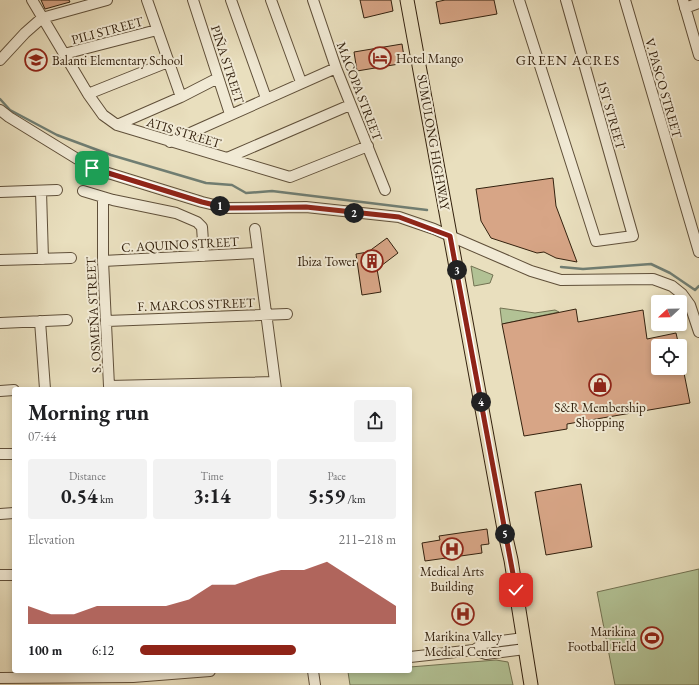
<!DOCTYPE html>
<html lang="en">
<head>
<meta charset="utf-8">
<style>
  :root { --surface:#fff; --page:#f2f2f2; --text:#202124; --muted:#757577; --accent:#8f2418 }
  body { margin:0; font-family:"EB Garamond",serif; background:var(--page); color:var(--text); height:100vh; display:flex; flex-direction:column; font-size:15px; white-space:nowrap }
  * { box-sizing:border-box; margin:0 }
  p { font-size:13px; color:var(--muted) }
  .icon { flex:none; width:22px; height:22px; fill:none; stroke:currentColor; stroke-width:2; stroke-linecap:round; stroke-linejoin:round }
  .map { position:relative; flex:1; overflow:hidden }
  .drawer { position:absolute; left:12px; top:387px; width:400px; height:286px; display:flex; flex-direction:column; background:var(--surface); border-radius:4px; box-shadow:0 2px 6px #0003 }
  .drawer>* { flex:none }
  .needle { width:26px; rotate:248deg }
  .tools { position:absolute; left:651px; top:295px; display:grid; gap:8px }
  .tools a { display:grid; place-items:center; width:36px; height:36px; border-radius:4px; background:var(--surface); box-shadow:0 2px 6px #0003; font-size:20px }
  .pin { position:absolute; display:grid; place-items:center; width:34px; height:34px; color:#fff; margin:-17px; border-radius:8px; box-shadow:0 2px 6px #0006 }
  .km { position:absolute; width:20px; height:20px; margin:-10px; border-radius:50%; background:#222; color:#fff; font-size:11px; line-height:20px; text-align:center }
  .round { display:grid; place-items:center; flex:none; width:42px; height:42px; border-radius:4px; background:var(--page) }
  .headline { display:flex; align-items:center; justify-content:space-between; height:68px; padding:0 16px }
  h1 { font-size:22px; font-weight:700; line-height:30px }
  .stats { display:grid; grid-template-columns:repeat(3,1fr); gap:6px; height:68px; padding:4px 16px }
  .stats div { display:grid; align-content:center; border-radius:4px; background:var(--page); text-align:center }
  .stats b { font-size:20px; font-weight:700 }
  .stats small { font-size:11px; font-weight:400 }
  .stats p { font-size:11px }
  .chart { height:112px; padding:8px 16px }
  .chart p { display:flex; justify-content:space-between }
  .chart svg { width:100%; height:72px; margin-top:4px; fill:var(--accent); opacity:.7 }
  ul { padding:0 16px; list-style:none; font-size:13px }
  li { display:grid; grid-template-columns:64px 48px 1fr; align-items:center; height:30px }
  li i { height:10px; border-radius:5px; background:var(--accent) }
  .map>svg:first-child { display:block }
  .green { fill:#b2c295; stroke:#727252 }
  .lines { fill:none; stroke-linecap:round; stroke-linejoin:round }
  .stream { stroke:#707e73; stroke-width:2.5 }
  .building { fill:#d7a586; stroke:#33210e }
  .minor-casing { stroke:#60503a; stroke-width:12 }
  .major-casing { stroke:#33210e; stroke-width:15 }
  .minor { stroke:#f1ead5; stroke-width:10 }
  .major { stroke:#e9dfbe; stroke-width:13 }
  .route-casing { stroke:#fff; stroke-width:8 }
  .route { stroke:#8f2418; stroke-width:5 }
  .labels { text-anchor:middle; stroke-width:4; stroke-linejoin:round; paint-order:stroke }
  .street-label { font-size:13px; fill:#33210e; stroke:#f1ead5 }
  .poi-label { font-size:13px; fill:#33210e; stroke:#f1ead5 }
  .neighbourhood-label { font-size:14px; letter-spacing:1px; fill:#33210e; stroke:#f1ead5 }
</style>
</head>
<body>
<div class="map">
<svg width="699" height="685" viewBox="0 0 699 685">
  <rect width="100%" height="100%" fill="#e9dfbe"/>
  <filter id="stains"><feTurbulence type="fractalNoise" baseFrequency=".005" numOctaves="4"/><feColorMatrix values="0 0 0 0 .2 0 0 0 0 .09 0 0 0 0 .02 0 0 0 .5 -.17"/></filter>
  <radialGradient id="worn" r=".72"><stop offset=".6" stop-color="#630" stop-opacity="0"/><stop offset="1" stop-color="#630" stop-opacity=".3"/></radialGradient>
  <!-- green -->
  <path class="green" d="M471,266L493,275L490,283L474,286Z
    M500,308L535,313L555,310L559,312L502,324Z
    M699,569V685H615L597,592Z
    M496,660L508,662L513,685H350L348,672L410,671V667Z"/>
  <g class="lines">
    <!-- stream -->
    <path class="stream" d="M0,99L10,110L57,135L111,155L206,183L232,185L246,193L272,191L427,210
      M561,267L583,269L651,264L670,273L695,290L699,286"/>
  </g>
  <!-- building -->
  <path class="building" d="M41,0H69L70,2L45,9Z
    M360,0H391L393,11L364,18Z
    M445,0H494L497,14L440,24L436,2Z
    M402,44L405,63L357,71L354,52Z
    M553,178L556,206L577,262L556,258L544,252L537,253L491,238L481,221L476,189Z
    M387,238L398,253L377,269L381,292L362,295L356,254L368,252Z
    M576,309L578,322L643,310L647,339L676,333L679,346H658V368H683L690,403L567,424V429L524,436L502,324Z
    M581,484L592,547L546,555L535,492Z
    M487,529L489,544L481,545L482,553L425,561L422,543L440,540L439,536Z"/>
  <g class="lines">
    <!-- minor casing -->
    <g class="minor-casing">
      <path id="minor" d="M32,0L88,94L103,115L117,125L290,177L368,146
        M147,0L181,97
        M193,0L230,114
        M231,0L266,98
        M271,0L301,82
        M313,0L336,68L385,190
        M519,0L596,241L633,236L566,0
        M625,0L699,252
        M683,0L699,55
        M685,8L699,3
        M64,54L157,30
        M0,60L25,33L42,18L107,0
        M88,94L168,62
        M0,110L9,117L92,168L202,202L227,208L306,207L399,217L434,229L531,271L561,280L653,279L672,286L682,294L690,305L699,332
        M117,125L181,97L218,78
        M170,142L336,68
        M227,158L350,105
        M41,191L43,259
        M83,191L113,200L176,213L197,222L202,227L204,256
        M0,192L57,190
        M103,198V261L109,386L275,382
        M255,229L276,389
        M0,260L71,258
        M103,261L258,253
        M40,321L45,389
        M107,321L287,314
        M0,323L67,320
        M0,391L14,390
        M0,454H14
        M0,514L14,513
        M0,575H14
        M474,650L486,654L525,649
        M410,657L474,650L485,643L524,638
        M313,671L315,685
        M0,678L133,677L210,671"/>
    </g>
    <!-- major casing -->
    <g class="major-casing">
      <path id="major" d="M407,0L504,529L511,560L531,685"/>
    </g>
    <!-- minor -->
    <use href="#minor" class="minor"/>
    <!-- major -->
    <use href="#major" class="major"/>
  </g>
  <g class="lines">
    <!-- route casing -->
    <g class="route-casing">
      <path id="route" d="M92,168L202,202L227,208L306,207L399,217L450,236L516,590"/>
    </g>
    <!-- route -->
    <use href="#route" class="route"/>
  </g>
  <!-- icons -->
  <defs>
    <g id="hotel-ring" transform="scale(1.15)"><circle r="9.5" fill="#f1ead5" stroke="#8f2418" stroke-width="1.5"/><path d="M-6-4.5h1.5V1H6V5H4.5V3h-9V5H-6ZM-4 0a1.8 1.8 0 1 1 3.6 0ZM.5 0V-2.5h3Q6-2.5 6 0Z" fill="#8f2418"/></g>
    <g id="school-ring" transform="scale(1.15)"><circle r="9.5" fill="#f1ead5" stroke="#8f2418" stroke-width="1.5"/><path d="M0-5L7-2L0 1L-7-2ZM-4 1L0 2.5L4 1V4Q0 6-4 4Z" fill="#8f2418"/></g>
    <g id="building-ring" transform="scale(1.15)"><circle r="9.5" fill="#f1ead5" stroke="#8f2418" stroke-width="1.5"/><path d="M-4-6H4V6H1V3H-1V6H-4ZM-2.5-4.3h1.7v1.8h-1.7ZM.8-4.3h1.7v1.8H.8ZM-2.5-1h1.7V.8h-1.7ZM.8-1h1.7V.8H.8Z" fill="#8f2418"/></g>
    <g id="shop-ring" transform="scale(1.15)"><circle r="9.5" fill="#f1ead5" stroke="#8f2418" stroke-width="1.5"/><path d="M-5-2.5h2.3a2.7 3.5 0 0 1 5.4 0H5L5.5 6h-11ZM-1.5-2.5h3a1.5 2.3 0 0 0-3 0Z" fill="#8f2418"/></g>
    <g id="hospital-ring" transform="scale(1.15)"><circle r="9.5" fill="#f1ead5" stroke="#8f2418" stroke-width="1.5"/><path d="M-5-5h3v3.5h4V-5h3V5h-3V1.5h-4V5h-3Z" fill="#8f2418"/></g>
    <g id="stadium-ring" transform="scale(1.15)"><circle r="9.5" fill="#f1ead5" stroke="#8f2418" stroke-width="1.5"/><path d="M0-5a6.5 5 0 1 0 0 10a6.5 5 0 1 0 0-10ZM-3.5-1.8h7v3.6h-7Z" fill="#8f2418"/></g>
  </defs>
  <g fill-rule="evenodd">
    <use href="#hotel-ring" x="380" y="58"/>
    <use href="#school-ring" x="36" y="60"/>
    <use href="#building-ring" x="372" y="261"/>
    <use href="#shop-ring" x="600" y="385"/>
    <use href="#hospital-ring" x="452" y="549"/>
    <use href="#hospital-ring" x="463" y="614"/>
    <use href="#stadium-ring" x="652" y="638"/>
  </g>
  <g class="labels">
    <!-- street labels -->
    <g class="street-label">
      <text transform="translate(107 30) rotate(-15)" y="5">PILI STREET</text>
      <text transform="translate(228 64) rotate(72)" y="5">PIÑA STREET</text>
      <text transform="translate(664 88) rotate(74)" y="5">V. PASCO STREET</text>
      <text transform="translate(360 91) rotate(69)" y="5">MACOPA STREET</text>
      <text transform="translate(612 115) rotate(74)" y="5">1ST STREET</text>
      <text transform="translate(184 132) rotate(17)" y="5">ATIS STREET</text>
      <text transform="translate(434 142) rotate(80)" y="5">SUMULONG HIGHWAY</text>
      <text transform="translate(180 244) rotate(-3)" y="5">C. AQUINO STREET</text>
      <text transform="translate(196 304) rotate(-2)" y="5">F. MARCOS STREET</text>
      <text transform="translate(93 315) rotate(-93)" y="5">S. OSMEÑA STREET</text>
    </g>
    <!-- poi labels -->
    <g class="poi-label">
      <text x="396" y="63" text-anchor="start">Hotel Mango</text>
      <text x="52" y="65" text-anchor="start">Balanti Elementary School</text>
      <text x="356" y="266" text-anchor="end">Ibiza Tower</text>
      <text x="600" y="412">S&amp;R Membership<tspan x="600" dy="15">Shopping</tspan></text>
      <text x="452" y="576">Medical Arts<tspan x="452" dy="15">Building</tspan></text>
      <text x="636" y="636" text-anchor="end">Marikina<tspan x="636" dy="15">Football Field</tspan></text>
      <text x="463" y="641">Marikina Valley<tspan x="463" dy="15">Medical Center</tspan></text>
    </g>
    <!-- neighbourhood labels -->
    <g class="neighbourhood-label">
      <text x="568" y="65">GREEN ACRES</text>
    </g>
  </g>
  <rect width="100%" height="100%" filter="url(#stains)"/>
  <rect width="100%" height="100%" fill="url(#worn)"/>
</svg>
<div class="tools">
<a><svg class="needle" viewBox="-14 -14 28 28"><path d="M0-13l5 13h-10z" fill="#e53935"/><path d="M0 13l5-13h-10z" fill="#757577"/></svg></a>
<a><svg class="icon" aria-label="locate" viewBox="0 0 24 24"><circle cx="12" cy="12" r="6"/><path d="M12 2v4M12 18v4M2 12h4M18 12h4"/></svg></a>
</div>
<div class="pin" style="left:92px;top:168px;background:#1e9e55"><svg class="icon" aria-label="arrive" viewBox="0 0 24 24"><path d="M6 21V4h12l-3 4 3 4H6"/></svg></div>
<div class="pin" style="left:516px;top:590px;background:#d93025"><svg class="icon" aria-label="check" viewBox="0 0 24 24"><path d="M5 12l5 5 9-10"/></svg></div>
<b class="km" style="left:220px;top:206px">1</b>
<b class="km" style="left:354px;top:213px">2</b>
<b class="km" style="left:457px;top:270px">3</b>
<b class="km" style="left:481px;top:402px">4</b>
<b class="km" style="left:505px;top:534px">5</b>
<section class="drawer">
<div class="headline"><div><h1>Morning run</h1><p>07:44</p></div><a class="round"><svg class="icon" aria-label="share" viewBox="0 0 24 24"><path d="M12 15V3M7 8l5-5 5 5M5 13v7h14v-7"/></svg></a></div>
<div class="stats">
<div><p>Distance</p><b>0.54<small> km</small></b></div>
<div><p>Time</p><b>3:14</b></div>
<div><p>Pace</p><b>5:59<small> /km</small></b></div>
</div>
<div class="chart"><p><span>Elevation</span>211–218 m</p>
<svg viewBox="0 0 160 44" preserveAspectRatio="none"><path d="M0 44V33L10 38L20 38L30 33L40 33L50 33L60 33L70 29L80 20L90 20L100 15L110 11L120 11L130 6L140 15L150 24L160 33V44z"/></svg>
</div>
<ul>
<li><b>100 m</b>6:12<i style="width:61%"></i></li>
</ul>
</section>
</div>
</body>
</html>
